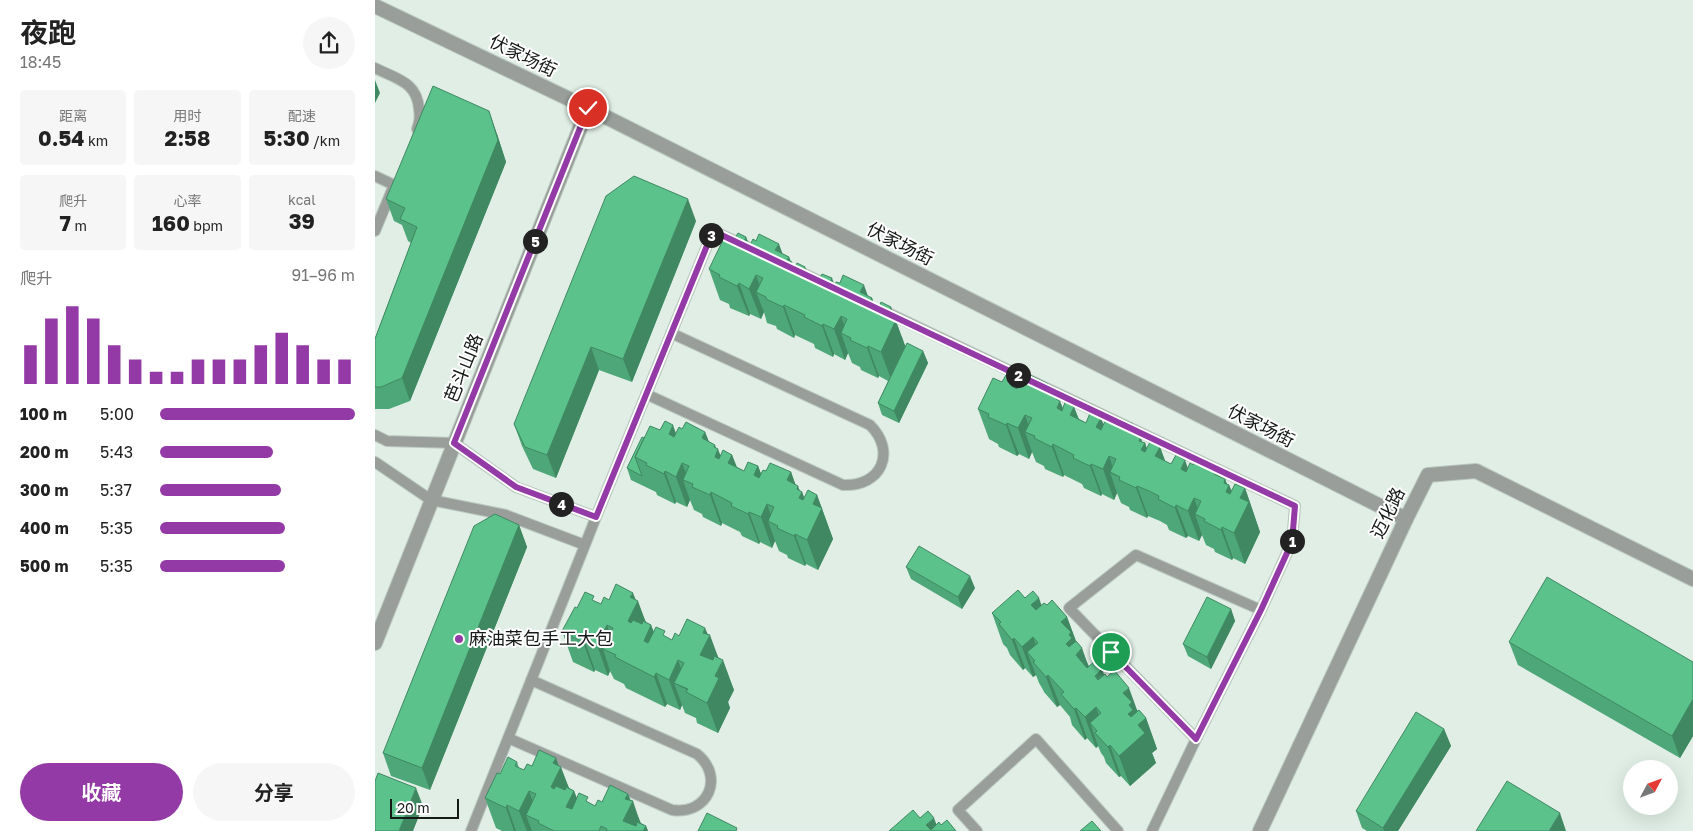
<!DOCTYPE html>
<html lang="zh">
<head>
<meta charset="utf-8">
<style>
  :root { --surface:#fff; --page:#f6f6f6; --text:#222; --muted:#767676; --accent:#933aa6 }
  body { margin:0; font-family:"Golos Text","Noto Sans SC",sans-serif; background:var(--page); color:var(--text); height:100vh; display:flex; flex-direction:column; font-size:19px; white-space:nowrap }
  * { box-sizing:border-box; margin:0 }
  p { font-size:16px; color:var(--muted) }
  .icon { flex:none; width:28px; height:28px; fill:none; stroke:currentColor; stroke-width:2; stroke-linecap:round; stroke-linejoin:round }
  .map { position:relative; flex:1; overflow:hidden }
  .details { display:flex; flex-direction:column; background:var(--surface); width:375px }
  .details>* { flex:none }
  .needle { width:32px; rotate:49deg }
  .fabs { position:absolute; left:1248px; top:760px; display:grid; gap:10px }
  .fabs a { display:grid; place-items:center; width:55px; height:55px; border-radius:50%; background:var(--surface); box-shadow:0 5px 20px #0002; font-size:25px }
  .scale { position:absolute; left:15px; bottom:12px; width:69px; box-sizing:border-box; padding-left:5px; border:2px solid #151a17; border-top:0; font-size:14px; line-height:18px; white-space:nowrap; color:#151a17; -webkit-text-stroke:4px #fff; paint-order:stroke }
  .pin { position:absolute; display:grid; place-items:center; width:42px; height:42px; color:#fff; margin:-21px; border:2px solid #fff; border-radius:50%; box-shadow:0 1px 5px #0007 }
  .km { position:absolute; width:25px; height:25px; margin:-12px; border-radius:50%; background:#222; color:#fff; font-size:14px; line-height:25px; text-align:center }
  .round { display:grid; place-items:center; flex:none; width:52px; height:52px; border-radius:26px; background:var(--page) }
  .head { display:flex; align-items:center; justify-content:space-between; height:85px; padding:0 20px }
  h1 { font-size:28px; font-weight:700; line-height:38px }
  .stats { display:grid; grid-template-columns:repeat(3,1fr); gap:8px; height:85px; padding:5px 20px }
  .stats div { display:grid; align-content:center; border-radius:5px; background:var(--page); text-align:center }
  .stats b { font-size:21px; font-weight:700 }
  .stats small { font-size:14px; font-weight:400 }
  .stats p { font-size:14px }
  .chart { height:140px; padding:10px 20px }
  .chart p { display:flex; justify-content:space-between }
  .chart svg { width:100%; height:90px; margin-top:5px; stroke:var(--accent); stroke-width:6 }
  .button { display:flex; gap:10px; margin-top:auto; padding:10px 20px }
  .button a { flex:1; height:58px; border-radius:30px; background:var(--accent); color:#fff; font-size:20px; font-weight:700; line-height:58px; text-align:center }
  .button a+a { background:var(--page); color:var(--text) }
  ul { padding:0 20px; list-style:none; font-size:16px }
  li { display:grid; grid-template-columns:80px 60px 1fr; align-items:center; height:38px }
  li i { height:12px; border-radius:6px; background:var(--accent) }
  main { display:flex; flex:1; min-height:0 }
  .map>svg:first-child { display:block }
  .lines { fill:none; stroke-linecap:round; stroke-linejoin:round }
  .service-casing { stroke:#bbc8c0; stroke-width:12 }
  .minor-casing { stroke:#bbc8c0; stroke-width:16 }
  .tertiary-casing { stroke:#bbc8c0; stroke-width:16 }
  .service { stroke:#999e9b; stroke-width:10 }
  .minor { stroke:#999e9b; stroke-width:14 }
  .tertiary { stroke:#999e9b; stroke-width:14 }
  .wall { fill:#4ea778 }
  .shaded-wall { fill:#408862 }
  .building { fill:#5bc28c; stroke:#408862 }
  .route-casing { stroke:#fff; stroke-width:10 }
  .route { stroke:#933aa6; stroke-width:6 }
  .poi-dot { fill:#933aa6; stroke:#fff; stroke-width:2 }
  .labels { text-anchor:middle; stroke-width:4; stroke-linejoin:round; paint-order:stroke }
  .street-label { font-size:18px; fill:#151a17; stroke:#fff }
  .poi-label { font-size:18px; fill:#151a17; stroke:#fff; text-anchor:start }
</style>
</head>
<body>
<main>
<section class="details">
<div class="head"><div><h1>夜跑</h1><p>18:45</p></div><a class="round"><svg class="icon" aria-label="share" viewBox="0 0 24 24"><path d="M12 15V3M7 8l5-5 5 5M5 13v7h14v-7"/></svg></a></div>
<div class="stats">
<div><p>距离</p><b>0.54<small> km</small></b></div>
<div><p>用时</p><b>2:58</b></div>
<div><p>配速</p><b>5:30<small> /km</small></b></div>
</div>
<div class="stats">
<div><p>爬升</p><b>7<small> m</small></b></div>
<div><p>心率</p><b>160<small> bpm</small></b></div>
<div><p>kcal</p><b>39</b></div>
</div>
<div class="chart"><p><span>爬升</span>91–96 m</p>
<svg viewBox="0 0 160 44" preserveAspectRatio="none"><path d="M5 44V25M15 44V12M25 44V6M35 44V12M45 44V25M55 44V32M65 44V38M75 44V38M85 44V32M95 44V32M105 44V32M115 44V25M125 44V19M135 44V25M145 44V32M155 44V32"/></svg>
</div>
<ul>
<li><b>100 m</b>5:00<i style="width:100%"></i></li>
<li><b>200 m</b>5:43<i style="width:58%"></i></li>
<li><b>300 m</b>5:37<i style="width:62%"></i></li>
<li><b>400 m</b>5:35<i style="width:64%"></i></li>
<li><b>500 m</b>5:35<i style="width:64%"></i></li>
</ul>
<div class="button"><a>收藏</a><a>分享</a></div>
</section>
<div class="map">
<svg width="1318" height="831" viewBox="0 0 1318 831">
  <rect width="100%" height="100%" fill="#e0eee5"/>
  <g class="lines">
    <!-- service casing -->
    <g class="service-casing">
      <path id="service" d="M0,68C22,79 42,82 44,109C45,117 45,121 42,129
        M0,176L19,185
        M0,231L17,190
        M423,271L455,286
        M509,311L920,506L917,542L886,610L821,739L777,831
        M271,394L468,485C506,487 522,452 495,425L296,333
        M0,435L12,441L79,443L141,487L221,517L210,545L131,515L56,500L0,462
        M221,517L338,231L371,246
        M133,738L297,810C333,815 350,777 322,754L156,680
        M821,739L694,608L761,555L886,610
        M96,831L210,545
        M602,831L583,810L661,739L743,831"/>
    </g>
    <!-- minor casing -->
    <g class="minor-casing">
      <path id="minor" d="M0,6L213,108L1031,519
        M0,643L213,108"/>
    </g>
    <!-- tertiary casing -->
    <g class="tertiary-casing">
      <path id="tertiary" d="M885,831L1031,519L1053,475L1101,471L1318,579"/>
    </g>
    <!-- service -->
    <use href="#service" class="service"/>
    <!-- minor -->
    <use href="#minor" class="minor"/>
    <!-- tertiary -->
    <use href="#tertiary" class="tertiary"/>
  </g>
  <!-- wall -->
  <path class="wall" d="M122,134L131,162L35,401L14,409H0V338L36,243L33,241L27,225L19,221L11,199Z
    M321,221L257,382L224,370L181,478L158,469L147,446L139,424Z
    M371,237L375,246L407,254L414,257L419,268L430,267L435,279L442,283L459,286L497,298L498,302L501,304L503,309L527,337L530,346L548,351L553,363L524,423L507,415L503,403L513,381L504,376L503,378L486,370L485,367L477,363L473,353L470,360L459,354L458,357L440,348L439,344L420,335L419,338L402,329L401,326L392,323L389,312L386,319L375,314L374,316L355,308L354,304L345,300L334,269L358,242Z
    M640,377L643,386L649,381L673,384L676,394L684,400L688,408L699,407L704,419L711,423L726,418L728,425L762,436L767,442L770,443L772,449L785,447L790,461L796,464L813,468L846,477L850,479L852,484L854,485L857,491L870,488L885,532L870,564L858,558L857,560L840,552L839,549L831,545L827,535L824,541L813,536L811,538L794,530L792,525L785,521L773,516L772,518L755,510L754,507L746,503L742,493L739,500L727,494L726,496L709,488L707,484L689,475L688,477L670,469L669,466L661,462L657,452L654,459L644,454L642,456L624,447L623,444L614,439L603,409L627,382Z
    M307,429L330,432L334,442L342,449L346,456L357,455L362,467L369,471L383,466L386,474L391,471L416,472L420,484L425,491L427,492L429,497L442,495L458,539L443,570L431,564L430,566L413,558L412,555L404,551L400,541L397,548L385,542L384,544L367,536L365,532L347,523L346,526L328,517L327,514L319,510L315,500L312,507L301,502L300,504L282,495L281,492L256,480L252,468L269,438L285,430L301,434Z
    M144,525L152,547L55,790L16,776L8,753Z
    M531,567L600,588L587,609L536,579Z
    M650,598L667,605H672L692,617L701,641L714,666L727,669L729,675L763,711L771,718L782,749L777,753L781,763L755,786L746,776L744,777L731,763L729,757L726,753L723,746L721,748L712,738L710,740L697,725L695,717L685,705L682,707L669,692L667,688L664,683L661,675L658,677L650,668L648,670L635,655L632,648L628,644L617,613Z
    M260,599L271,622L276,625L279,632L297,640L304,636L332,634L359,690L353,702L355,708L343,733L322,723L321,718L310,713L307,705L305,710L292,704L290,707L251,688L249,684L239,679L235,671L233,676L220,670L219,672L198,662L187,631L202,608L221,602L226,604L234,600Z
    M856,609L860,621L836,669L813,656L808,644Z
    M1134,642L1318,662V736L1305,758L1143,665Z
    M1069,729L1076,746L1023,831H992L987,828L981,811Z
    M142,762L144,768L149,770L157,766L183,765L194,788L199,791L202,798L220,806L227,802L253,794L266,823L271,826L273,831H127L121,828L110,798L125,774Z"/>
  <!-- shaded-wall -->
  <path class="shaded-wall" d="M0,80L5,93L0,103Z
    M114,111L122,134L131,162L35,401L27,378Z
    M313,199L321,221L257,382L248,359Z
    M371,237L382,268L367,247Z
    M404,244L415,274L400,250Z
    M414,257L416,263L417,262L428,292L413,269L412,260Z
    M430,267L442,298L426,275Z
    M381,275L388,295L381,292L389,312L386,319L374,289Z
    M457,278L468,309L452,288Z
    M364,283L375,314L374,316L362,286Z
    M489,285L498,310L495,301L497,298L500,306L501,304L512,334L485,292Z
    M409,305L420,335L419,338L408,307Z
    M516,307L532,351L517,382L506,352L512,316Z
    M466,316L473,336L466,333L473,353L470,360L459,329Z
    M448,324L459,354L458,357L447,326Z
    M493,346L504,376L503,378L492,348Z
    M216,347L224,370L181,478L172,455Z
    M548,351L553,363L524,423L519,411Z
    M640,377L651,408L636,386Z
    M673,384L684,414L669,390Z
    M682,397L685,403V401L696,432L682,408L681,399Z
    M699,407L710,437L695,415Z
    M650,415L657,435L650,432L657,452L654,459L643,428Z
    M726,418L737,448L721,427Z
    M632,423L644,454L642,456L631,425Z
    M758,424L767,449L764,441L766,437L768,446L770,443L781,474L754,432Z
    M298,425L309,456L294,434Z
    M330,432L342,462L327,438Z
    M678,444L689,475L688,477L677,447Z
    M340,445L342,451L343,449L354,480L340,457L339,447Z
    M785,447L796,477L780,456Z
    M357,455L368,485L353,463Z
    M734,456L741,476L735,472L742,493L739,500L728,469Z
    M810,460L821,491L806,469Z
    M307,463L315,483L308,480L315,500L312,507L301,477Z
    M716,464L727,494L726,496L715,466Z
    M383,466L395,497L379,475Z
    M842,466L851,491L849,483L850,479L853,487L854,485L866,516L839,474Z
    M290,471L301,502L300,504L289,474Z
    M416,472L425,497L422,489L423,486L426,494L427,492L438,522L412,480Z
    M762,486L773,516L772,518L761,488Z
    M870,488L885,532L870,564L859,533L865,498Z
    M336,492L347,523L346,526L335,495Z
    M442,495L458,539L443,570L432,540L438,504Z
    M819,498L826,517L820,514L827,535L824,541L813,511Z
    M392,504L399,524L393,521L400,541L397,548L386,517Z
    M801,505L813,536L811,538L800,508Z
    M374,512L385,542L384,544L373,514Z
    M144,525L152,547L55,790L47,768Z
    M847,527L858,558L857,560L846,530Z
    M420,534L431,564L430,566L419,536Z
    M595,576L600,588L587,609L583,597Z
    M258,593L262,603L263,601L274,631L276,625L287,656L280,671L253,621L255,597Z
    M664,598L675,629L656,605Z
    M856,609L860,621L836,669L832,657Z
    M692,617L703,647L707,648L718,679L691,644L686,622Z
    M232,625L243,655L228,649L235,671L233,676L222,645Z
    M330,628L334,637L335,635L346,665L348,660L359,690L353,702L355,708L343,733L332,703L325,655L328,633Z
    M658,637L669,667L660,661L652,652L661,675L658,677L647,647Z
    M639,638L650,668L648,670L637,640Z
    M209,639L220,670L219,672L208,642Z
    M303,660L314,691L299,683L307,705L305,710L294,680Z
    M727,669L738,700L720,676Z
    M281,673L292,704L290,707L279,677Z
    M673,675L685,705L682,707L671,677Z
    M754,688L765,718H771L782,749L777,753L781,763L755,786L744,756L753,714L748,693Z
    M1318,699V736L1305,758L1297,736Z
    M721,707L732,738L722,731L715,723L723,746L721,748L710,717Z
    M701,708L712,738L710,740L699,709Z
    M1069,729L1076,746L1023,831H1009L1008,828Z
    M735,745L746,776L744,777L733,747Z
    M181,758L185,769L186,767L197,796L199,791L210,821L187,818L176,787L178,763Z
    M41,788L48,806L38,831H24Z
    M154,791L165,821L151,815L157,831H152L144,811Z
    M253,794L256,804L258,801L268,831L271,826L273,831H251L248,821L250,799Z
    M132,805L141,831H139L131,808Z
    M1185,813L1191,831H1174Z
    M559,818L564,831H553L551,825Z"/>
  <!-- building -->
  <path class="building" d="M58,86L114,111L123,140L27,378L6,387H0V339L42,227L25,219L30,208L11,199Z
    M259,176L313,199L248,359L216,347L172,455L150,447L139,424L231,196Z
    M363,233L371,237L367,247L373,249L378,239L381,241L384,234L404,244L400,250L414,257L412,260L417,262L413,269L418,271L422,263L430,267L426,275L442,283L447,274L457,278L452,288L458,290L461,282L465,283L468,275L489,285L485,292L497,298L495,301L501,304L498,310L502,312L506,302L516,307L512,316L521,320L506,352L493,346L492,348L475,340L476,338L466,333L472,319L466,316L459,329L448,324L447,326L429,317L430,315L409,305L408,307L391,299V297L381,292L388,278L381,275L374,289L364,283L362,286L344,277L345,275L334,269L349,238L358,242Z
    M532,343L548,351L519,411L503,403Z
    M632,373L640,377L636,386L642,389L646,379L649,381L653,374L673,384L669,390L682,397L681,399L685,401L682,408L687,411L690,402L699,407L695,415L711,423L715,413L726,418L721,427L726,430L730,421L733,423L737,415L758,424L754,432L766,437L764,441L770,443L766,450L770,452L775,442L785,447L780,456L796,464L801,455L810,460L806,469L811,472L815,463L818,465L822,457L842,466L839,474L850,479L849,483L854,485L851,492L855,494L860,484L870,488L865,498L874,502L859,533L847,527L846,530L829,521L830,519L820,514L826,501L819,498L813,511L801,505L800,508L783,499L784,496L774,491L762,486L761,488L744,480L745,477L735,472L741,459L734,456L728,469L716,464L715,466L698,458L699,455L678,444L677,447L659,438L660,436L650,432L657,418L650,415L643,428L632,423L631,425L613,417L614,414L603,409L618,378L627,382Z
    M290,421L298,425L294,434L299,437L304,427L307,429L311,422L330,432L327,438L340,445L339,447L343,449L340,457L344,459L348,450L357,455L353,463L369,471L373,462L383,466L379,475L384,478L388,470L391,471L395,463L416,472L412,480L423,486L422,489L427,492L424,498L428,500L433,490L442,495L438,504L447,508L432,540L420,534L419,536L402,528L403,526L393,521L399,507L392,504L386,517L374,512L373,514L356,506L357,503L336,492L335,495L317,487L318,484L308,480L314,466L307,463L301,477L290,471L289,474L271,465L272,463L260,457L275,426L285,430Z
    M267,437L269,438L260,457L267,476L252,468Z
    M120,514L144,525L47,768L8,753L99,526Z
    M544,546L595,576L583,597L531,567Z
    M1172,577L1318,662V699L1297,736L1134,642Z
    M241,584L258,593L255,597L263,601L253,621L256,623L258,620L267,624L268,621L276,625L269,641L273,643L281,627L290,631L288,635L297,640L300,633L304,636L312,619L330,628L328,633L335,635L325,655L338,660L339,656L348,660L340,676L344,678L332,703L311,692L313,689L299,683L309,663L303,660L294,680L281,673L279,677L240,657L241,655L228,649L238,628L232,625L222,645L209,639L208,642L187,631L200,607L202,608L210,592L219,596L217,600L226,604L229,597L234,600Z
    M643,590L650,598L658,591L664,598L656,605L661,610L669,603L672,605L677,600L692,617L686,622L696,632L694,635L697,638L691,644L694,647L701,641L707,648L701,655L712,668L720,661L727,669L720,676L723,680L730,674L732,677L739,670L754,688L748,693L757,702L754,705L758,710L753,714L756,717L764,710L771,718L763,725L770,733L744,756L735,745L733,747L720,733L722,731L715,723L726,713L721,707L710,717L701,708L699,709L686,694L689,692L673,675L671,677L658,662L660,661L652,652L663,643L658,637L647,647L639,638L637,640L624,624L626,622L617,613Z
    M832,597L856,609L832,657L808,644Z
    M1041,712L1069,729L1008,828L981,811Z
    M164,750L181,758L178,763L186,767L176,787L179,789L181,786L190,790L191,787L199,791L191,807L197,809L204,793L213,797L211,801L220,806L223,800L227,802L235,785L253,794L250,799L258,801L248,821L261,826L262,822L271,826L268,831H231L232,829L226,826L224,831H179L163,823L164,821L151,815L161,794L154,791L144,811L132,805L131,808L110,798L122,773L125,774L133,757L142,762L140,766L149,770L152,764L157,766Z
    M3,773L41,788L24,831H0V781Z
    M1132,781L1185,813L1174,831H1101Z
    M538,810L545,818L553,811L559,818L551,825L556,830L564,822L566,825L572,820L581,831H514Z
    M332,813L362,828L361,831H323Z
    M717,821L726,831H705Z"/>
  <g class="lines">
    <!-- route casing -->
    <g class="route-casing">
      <path id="route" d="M213,108L79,443L141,487L221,517L338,231L920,506L917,542L886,610L821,739L736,652"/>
    </g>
    <!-- route -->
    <use href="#route" class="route"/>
  </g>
  <!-- markers -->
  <circle class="poi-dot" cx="84" cy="639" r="5"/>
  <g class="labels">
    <!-- street labels -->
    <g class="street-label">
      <text transform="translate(148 56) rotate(26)" y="6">伏家场街</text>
      <text transform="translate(525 244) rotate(27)" y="6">伏家场街</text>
      <text transform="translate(89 368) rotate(-68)" y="6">芭斗山路</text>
      <text transform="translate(886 426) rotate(27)" y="6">伏家场街</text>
      <text transform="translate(1013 513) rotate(-64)" y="6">迈化路</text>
    </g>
    <!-- poi labels -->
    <g class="poi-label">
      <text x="94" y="645">麻油菜包手工大包</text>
    </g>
  </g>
</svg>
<div class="fabs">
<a><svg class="needle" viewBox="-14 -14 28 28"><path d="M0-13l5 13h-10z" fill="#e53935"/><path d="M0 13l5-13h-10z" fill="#767676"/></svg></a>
</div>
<div class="scale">20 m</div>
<div class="pin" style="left:736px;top:652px;background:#1e9e55"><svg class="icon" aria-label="arrive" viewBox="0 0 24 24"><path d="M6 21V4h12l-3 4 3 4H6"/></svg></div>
<div class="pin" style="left:213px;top:108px;background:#d93025"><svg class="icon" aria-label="check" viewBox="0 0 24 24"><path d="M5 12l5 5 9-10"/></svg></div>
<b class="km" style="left:917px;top:541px">1</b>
<b class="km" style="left:643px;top:375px">2</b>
<b class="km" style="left:336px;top:235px">3</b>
<b class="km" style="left:186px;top:504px">4</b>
<b class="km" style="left:160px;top:241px">5</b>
</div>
</main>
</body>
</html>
